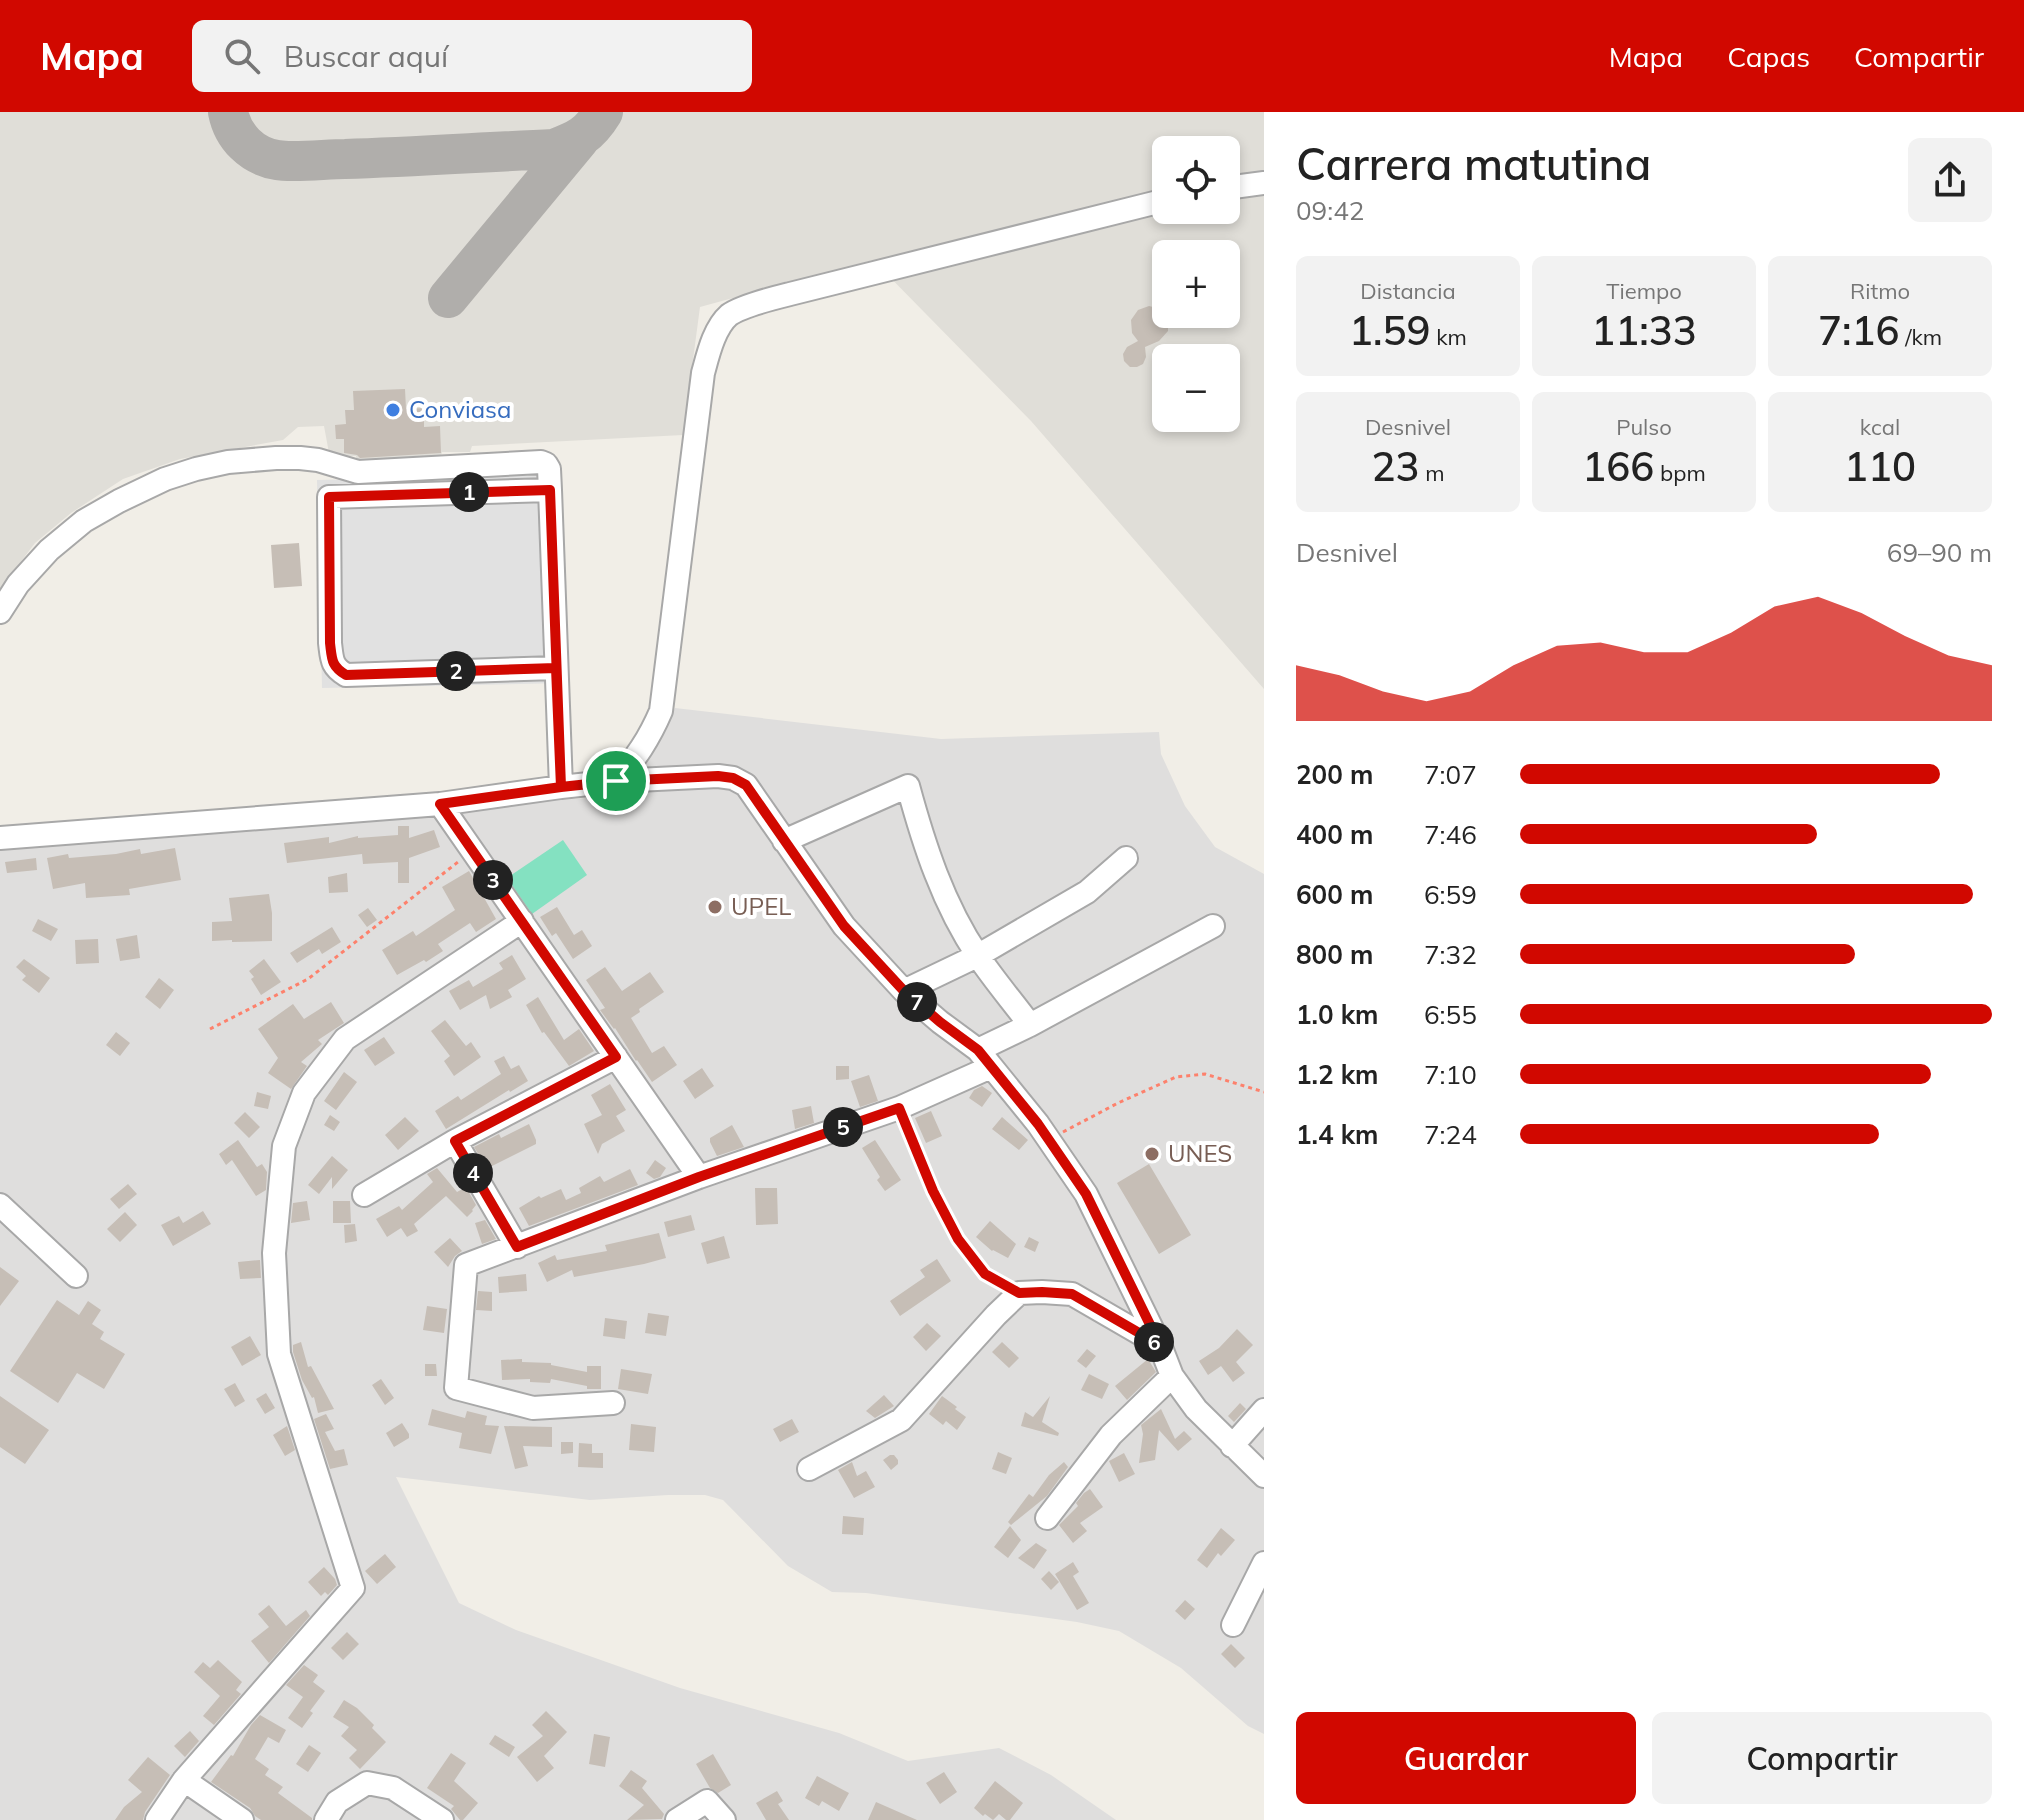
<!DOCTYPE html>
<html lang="es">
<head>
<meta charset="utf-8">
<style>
  :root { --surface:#fff; --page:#f2f2f2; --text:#222; --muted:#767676; --accent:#d10800 }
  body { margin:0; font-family:Mulish,sans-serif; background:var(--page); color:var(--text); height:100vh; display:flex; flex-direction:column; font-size:30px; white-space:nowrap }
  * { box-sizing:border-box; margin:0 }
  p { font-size:26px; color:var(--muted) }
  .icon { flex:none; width:44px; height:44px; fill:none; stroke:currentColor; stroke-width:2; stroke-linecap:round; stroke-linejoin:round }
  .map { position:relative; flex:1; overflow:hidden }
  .side { display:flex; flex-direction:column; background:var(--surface); width:760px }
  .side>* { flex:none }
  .buttons { position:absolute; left:1152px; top:24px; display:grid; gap:16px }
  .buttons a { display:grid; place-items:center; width:88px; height:88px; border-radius:12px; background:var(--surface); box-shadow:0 4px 12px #0003; font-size:40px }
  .pin { position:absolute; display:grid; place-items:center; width:68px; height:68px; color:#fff; margin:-34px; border:4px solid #fff; border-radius:50%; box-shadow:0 2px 8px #0007 }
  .km { position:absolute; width:40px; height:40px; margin:-20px; border-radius:50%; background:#222; color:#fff; font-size:22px; line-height:40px; text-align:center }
  .round { display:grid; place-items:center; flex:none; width:84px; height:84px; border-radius:12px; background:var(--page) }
  .head { display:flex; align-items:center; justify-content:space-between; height:136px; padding:0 32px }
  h1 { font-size:44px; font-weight:600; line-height:60px }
  .metrics { display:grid; grid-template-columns:repeat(3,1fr); gap:12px; height:136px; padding:8px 32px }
  .metrics div { display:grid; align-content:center; border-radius:12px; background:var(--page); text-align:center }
  .metrics b { font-size:40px; font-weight:600 }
  .metrics small { font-size:22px; font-weight:400 }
  .metrics p { font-size:22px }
  .chart { height:224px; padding:16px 32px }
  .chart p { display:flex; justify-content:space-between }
  .chart svg { width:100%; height:144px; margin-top:8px; fill:var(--accent); opacity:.7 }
  .button { display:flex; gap:16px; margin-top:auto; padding:16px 32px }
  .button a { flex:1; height:92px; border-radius:12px; background:var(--accent); color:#fff; font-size:32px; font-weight:600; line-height:92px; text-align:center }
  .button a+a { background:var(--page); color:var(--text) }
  ul { padding:0 32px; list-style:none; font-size:26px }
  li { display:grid; grid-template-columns:128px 96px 1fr; align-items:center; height:60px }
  li i { height:20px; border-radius:10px; background:var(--accent) }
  header { display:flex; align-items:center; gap:48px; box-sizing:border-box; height:112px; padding:0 40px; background:var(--accent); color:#fff }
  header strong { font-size:38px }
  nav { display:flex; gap:44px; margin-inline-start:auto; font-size:28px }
  .search { width:560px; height:72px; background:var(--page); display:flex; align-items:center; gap:20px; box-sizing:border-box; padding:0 28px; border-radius:12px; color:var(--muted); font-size:30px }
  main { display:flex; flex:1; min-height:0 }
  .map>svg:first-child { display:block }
  .residential { fill:#dfdedd }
  .airport { fill:#e0ded8; fill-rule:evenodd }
  .pitch { fill:#84e1c1 }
  .parking { fill:#e1e1e1 }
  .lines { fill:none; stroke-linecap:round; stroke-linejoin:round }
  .taxiway { stroke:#b0aeab; stroke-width:40 }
  .building { fill:#c6beb6 }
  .minor-casing { stroke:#a8a8a8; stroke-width:26 }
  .path { stroke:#fd816c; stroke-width:3; stroke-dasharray:4 4; stroke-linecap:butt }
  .minor { stroke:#fff; stroke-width:22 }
  .route-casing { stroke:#fff; stroke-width:16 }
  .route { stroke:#d10800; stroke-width:10 }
  .shop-dot { fill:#3f7fe0; stroke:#fff; stroke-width:3 }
  .education-dot { fill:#8d6e63; stroke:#fff; stroke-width:3 }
  .labels { text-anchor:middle; stroke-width:8; stroke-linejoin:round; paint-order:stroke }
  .shop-label { font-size:24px; fill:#366cbe; stroke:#fff; text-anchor:start }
  .education-label { font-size:24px; fill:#785e54; stroke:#fff; text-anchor:start }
</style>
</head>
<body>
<header>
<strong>Mapa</strong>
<div class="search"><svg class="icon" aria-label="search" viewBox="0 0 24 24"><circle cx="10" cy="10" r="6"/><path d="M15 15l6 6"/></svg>Buscar aquí</div>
<nav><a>Mapa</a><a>Capas</a><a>Compartir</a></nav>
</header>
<main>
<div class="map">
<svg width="1264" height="1708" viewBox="0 0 1264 1708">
  <rect width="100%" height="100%" fill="#f1eee7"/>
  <!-- residential -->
  <path class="residential" d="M675,596L941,627L1159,620L1161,642L1185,694L1215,735L1264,762V1622L1248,1614L1181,1556L1119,1519L1077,1510L866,1481L832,1480L788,1454L723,1388L705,1383H668L590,1388L396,1365L459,1491L516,1518L680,1576L839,1621L908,1649L999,1636L1051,1663L1116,1708H0V728L587,686L620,679L639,664Z"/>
  <!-- airport -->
  <path class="airport" d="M0,0H1264V577L1031,309L873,148L700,195L683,323L472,334L470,340H442L441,344L395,346V353L357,354L356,344H345L329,341L324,314L298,315L283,328L180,347L123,367L71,401L35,431L0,477ZM1166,38H1226V98H1166ZM1166,142H1226V202H1166ZM1166,246H1226V306H1166Z"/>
  <!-- pitch -->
  <path class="pitch" d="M563,728L587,763L532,802L507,766Z"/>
  <!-- parking -->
  <path class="parking" d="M560,363L565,571L322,576L317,368Z"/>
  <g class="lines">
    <!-- taxiway -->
    <path class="taxiway" d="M228,0C233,25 252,44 277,48C293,51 327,47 345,47C414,45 484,40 554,37C578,28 589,23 603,0
      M448,186L579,28"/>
  </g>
  <!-- building -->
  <path class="building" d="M1149,194L1161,197L1165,202L1168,207V219L1159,229L1145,235L1146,245L1143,252L1137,255H1130L1124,249L1123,242L1127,235L1138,229L1132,221L1131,208L1138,198Z
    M405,277L406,297L424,296V315L440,314L441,341L360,346L357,343L344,341V327H336L335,313L346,312L345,298H354L353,279Z
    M299,431L302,474L274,476L271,433Z
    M398,714H409V726L434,718L440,735L409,746V771H398V750L363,752L362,742L287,751L284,731L329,725V731L358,724V726L398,723Z
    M175,736L181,768L129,777L130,783L86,786L85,771L53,777L47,746L68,742L69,746L116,742L140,737L141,742Z
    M36,746L37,758L7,761L5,750Z
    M469,759L496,807L476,820L470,811L438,832L443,839L426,850L424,848L397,863L382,838L413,819L416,824L455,798L442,775Z
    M347,761L348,780L329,781L328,765Z
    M269,782L272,801V829L232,830V828L212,829V810L232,809L229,786Z
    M557,795L574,823L582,818L592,834L573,847L556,821L552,824L540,805Z
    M368,796L377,808L367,815L358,803Z
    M38,807L58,817L51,829L32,819Z
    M332,815L341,830L322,842L319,837L297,851L290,841Z
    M137,823L140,846L120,849L116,827Z
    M98,827L99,851L76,852L75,828Z
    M512,843L526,867L508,878L512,885L490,897L486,883L460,898L449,879L469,868L473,875L503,857L499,851Z
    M24,847L50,866L39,881L22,868L26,864L16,855Z
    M264,847L281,870L261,883L251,867L254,865L249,859Z
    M605,855L622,879L650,860L664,880L639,897L640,900L631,906L652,941L664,934L677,953L652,970L637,948L636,949L615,916L614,917L600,898L605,896L586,868Z
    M159,866L174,878L160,897L145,885Z
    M538,885L564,928L579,917L594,939L569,954L544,920L542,921L526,893Z
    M331,890L344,911L318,928L322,932L301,950L307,954L291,977L268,961L278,946L258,917L293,892L304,907Z
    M445,908L466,934L471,930L481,945L454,964L444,949L450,944L431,919Z
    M116,920L130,931L120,944L106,933Z
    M384,925L395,941L375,954L364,938Z
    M504,944L511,957L519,953L528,969L510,980L509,978L446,1017L435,999L458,984L461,988L501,962L494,949Z
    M836,954H849V967L836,968Z
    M702,956L714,974L695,987L683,969Z
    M344,960L357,970L336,998L324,989Z
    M869,963L878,989L860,995L851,969Z
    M610,972L626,998L616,1004L625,1019L602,1032L598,1042L584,1012L602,1003L591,983Z
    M982,974L992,981L982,995L969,986L974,978Z
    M257,980L271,984L268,997L254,994Z
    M811,994L814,1011L795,1017L792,998Z
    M931,999L942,1024L926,1031L915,1006Z
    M245,1000L260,1015L249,1026L234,1011Z
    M330,1003L340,1010L334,1019L324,1013Z
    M405,1005L419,1019L398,1038L385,1023Z
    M1002,1005L1028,1028L1019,1038L992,1017Z
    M529,1012L536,1028V1032L490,1055L491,1056L488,1058L474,1035L499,1022L501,1026Z
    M732,1013L744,1035L717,1044L710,1030V1026Z
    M238,1028L257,1055L262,1052L267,1060L266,1078L256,1084L232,1048L226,1053L219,1042Z
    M875,1028L901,1068L885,1079L877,1068L880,1065L862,1036Z
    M332,1044L348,1058L332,1077V1065L319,1082L308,1073Z
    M655,1048L666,1056L660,1065L654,1067L646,1061Z
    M1149,1052L1191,1123L1159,1142L1117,1071Z
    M437,1056L457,1080L466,1075L476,1093L472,1098L473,1099L467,1105L446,1084L414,1112L418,1119L407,1125L401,1116L387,1125L376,1107L399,1094L402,1098L433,1070L427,1062Z
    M630,1057L638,1073L529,1114L519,1096L539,1084L541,1086L561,1077L566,1088L581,1081L579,1076L600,1064L604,1070Z
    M128,1072L137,1082L119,1097L110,1087Z
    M755,1076H777L778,1112L756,1113Z
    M307,1089L310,1108L291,1111L293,1091Z
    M333,1089H350L351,1111H333Z
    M203,1099L211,1112L173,1134L161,1113L179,1104L183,1111Z
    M125,1100L137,1113L120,1130L107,1117Z
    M691,1103L695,1118L668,1125L664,1110Z
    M485,1108L496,1127L482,1132L475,1111Z
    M990,1109L1016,1132L1008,1146L993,1138L992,1139L976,1125Z
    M355,1112L357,1129L345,1131L344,1113Z
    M659,1121L666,1146L644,1152L574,1165L572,1158L547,1170L538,1151L555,1143L557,1148L607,1139L605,1133Z
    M724,1124L730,1146L707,1152L701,1131Z
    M1029,1125L1039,1130L1035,1140L1024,1135Z
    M450,1126L462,1139L455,1144L448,1155L434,1140Z
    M937,1147L951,1169L900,1204L890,1189L925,1165L920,1158Z
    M260,1148L261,1166L240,1167L238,1150Z
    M0,1155L19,1169L0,1194Z
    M526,1162L527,1179L499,1181L498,1165Z
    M478,1179L492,1180V1199L476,1198Z
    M57,1188L79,1203L88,1189L101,1198L92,1212L104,1220L100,1227L125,1242L104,1277L77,1261L58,1291L10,1259Z
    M427,1194L447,1197L444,1221L423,1218Z
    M648,1201L669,1204L666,1224L645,1221Z
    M605,1206L627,1209L625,1227L603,1224Z
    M927,1211L941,1224L926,1239L913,1225Z
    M1237,1217L1253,1233L1236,1250L1245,1261L1233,1270L1221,1254L1208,1263L1199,1249L1219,1236Z
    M250,1224L261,1243L242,1254L231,1235Z
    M301,1230L308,1255L311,1254L334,1297L318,1301L314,1285L312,1286L302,1268L293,1240V1233Z
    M1002,1230L1019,1246L1009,1256L992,1240Z
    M1087,1237L1096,1244L1086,1256L1077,1249Z
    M522,1247V1250L551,1251V1253L587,1260V1254H601V1277H587V1274L551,1267L550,1271L530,1270V1267L502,1268L501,1248Z
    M1148,1247L1156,1260L1127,1288L1115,1274Z
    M425,1252H436L437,1264H425Z
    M621,1257L652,1262L648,1282L618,1277Z
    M1089,1262L1109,1272L1102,1287L1081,1278Z
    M381,1267L394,1286L385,1293L372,1273Z
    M235,1271L245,1289L235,1295L224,1277Z
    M266,1281L275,1296L265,1302L256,1287Z
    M884,1283L894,1294L875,1306L866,1299Z
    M0,1284L49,1318L25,1352L0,1335Z
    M942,1284L957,1295L955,1297L966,1305L957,1318L946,1309L943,1313L929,1302Z
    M1050,1284L1042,1310L1059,1321L1058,1324L1021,1314L1025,1300L1033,1305Z
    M1240,1291L1246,1297L1234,1310L1228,1304Z
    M432,1297L465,1306L467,1299L487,1304L485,1313L499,1314L491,1342L459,1336L462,1321L428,1313Z
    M1161,1297L1175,1327L1184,1319L1192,1327L1178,1339L1159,1318L1155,1348L1139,1351L1143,1322L1141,1313Z
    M326,1302L334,1317L325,1320L335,1339L344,1337L348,1353L330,1357L314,1307Z
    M792,1307L799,1320L780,1330L773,1317Z
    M402,1311L409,1322V1326L394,1335L386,1321Z
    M631,1312L656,1315L654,1340L629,1338Z
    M287,1314L295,1338L285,1344L273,1323Z
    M504,1314L552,1315V1335L523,1334L528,1354L515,1357Z
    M561,1330H573V1341L561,1342Z
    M579,1331L592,1332V1341H603V1356L578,1355Z
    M998,1340L1012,1346L1006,1362L992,1357Z
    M1124,1341L1135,1362L1119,1370L1109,1349Z
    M890,1343H894L898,1348V1352L891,1358L883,1348Z
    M852,1350L857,1364L866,1359L875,1375L854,1386L838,1358Z
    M1064,1350L1068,1355L1047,1384L1011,1413L1008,1410L1029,1382L1033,1385L1049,1363Z
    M1090,1377L1103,1395L1080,1411L1087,1419L1073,1431L1059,1413L1078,1394L1076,1391L1084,1381Z
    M843,1404L864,1406L863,1423L842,1422Z
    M1010,1414L1021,1428L1008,1446L994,1435Z
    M1221,1416L1235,1428L1221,1444L1218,1441L1207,1456L1197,1448Z
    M1036,1431L1047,1438L1034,1457L1018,1446Z
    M385,1442L396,1455L377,1472L365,1459Z
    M1073,1450L1079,1460L1073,1464L1089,1491L1077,1498L1055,1462Z
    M324,1455L335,1467L337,1473L328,1483L325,1480L321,1484L308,1470Z
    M1049,1459L1059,1470L1051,1478L1041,1467Z
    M1185,1488L1195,1497L1185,1508L1175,1499Z
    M269,1493L286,1514L306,1498L310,1504L269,1551L251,1529L269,1515L258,1502Z
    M347,1520L359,1532L343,1548L331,1536Z
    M1231,1532L1245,1546L1235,1556L1221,1542Z
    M218,1548L242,1570L236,1578L241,1582L214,1613L203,1604L220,1584L194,1560L203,1550L210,1556Z
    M304,1553L318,1563L313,1570L325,1579L310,1599L313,1601L302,1616L288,1606L303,1585L286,1573Z
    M344,1588L357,1596L374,1613L372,1616L386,1630L360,1657L349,1646L357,1638L341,1624L349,1615L333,1605Z
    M546,1599L567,1620L544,1644L554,1656L537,1670L517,1645L543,1624L532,1613Z
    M260,1603L286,1618L279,1631L268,1625L255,1647L269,1657L265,1663L283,1675L278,1681L312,1706V1708H261L255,1704L250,1696L211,1670L231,1643L233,1644L251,1613Z
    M190,1619L199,1629L185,1645L174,1634Z
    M594,1622L610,1625L605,1655L589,1652Z
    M495,1623L515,1635L509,1645L489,1632Z
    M309,1633L321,1641L308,1660L296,1652Z
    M451,1641L466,1651L454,1669L478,1691L463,1708H460L451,1697L454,1694L427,1676Z
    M713,1642L731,1673L718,1681L710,1676L696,1652Z
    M148,1645L170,1663L145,1700L143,1708H115L124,1695L142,1680L128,1668Z
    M631,1658L647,1669L642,1676L664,1702L662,1707L627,1708L644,1693L619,1674Z
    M944,1660L957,1680L940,1692L926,1671Z
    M817,1664L849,1681L839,1699L822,1689L819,1694L805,1686Z
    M995,1669L1023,1691L1010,1708H1006L999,1702L993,1708L985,1702L983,1704L974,1696Z
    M777,1679L783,1689L778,1692L789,1708H766L756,1691Z
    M876,1690L917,1708H868Z"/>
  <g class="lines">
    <!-- minor casing -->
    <g class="minor-casing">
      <path id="minor" d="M1226,76L1264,71
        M0,500L18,472L49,438L84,409L119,389L165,367L196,357L228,350L276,346H300L318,348L358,360L541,350L546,352L549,357L550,378
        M556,556L346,563C331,554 332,547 330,531L329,385L550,378L561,675
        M616,669C636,646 649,627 661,599L703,261C708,243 714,216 729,203C741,194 774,186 790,182L1166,88
        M440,692L699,1065
        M0,726L440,692L561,675L616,669L718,664L733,666L746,673L844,814L904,879L940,910L978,938L1038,1012L1086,1082L1160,1233L1172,1264L1196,1297L1264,1364
        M784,729L908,674C924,733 943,792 978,844C994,868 1013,890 1030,913
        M904,879L977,844L1087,780L1126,746
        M978,938L1030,913L1213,814
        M455,1029L517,1135
        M364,1083L455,1029L616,945
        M0,1093L76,1164
        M613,1291L533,1296L456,1276L466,1153L699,1065L899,996L991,955
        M1232,1334L1264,1298
        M809,1357L901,1308L996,1203L1019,1181L1042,1180L1072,1182L1160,1233
        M1047,1406L1111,1323L1172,1264
        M1233,1513L1264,1451
        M184,1668L242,1708
        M157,1708L184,1668L353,1476L279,1242L274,1141L284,1034L304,981L345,927L522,809
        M326,1708L337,1690L367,1671L393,1676L442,1708
        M677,1708L707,1689L724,1708"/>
    </g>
    <!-- path -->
    <path class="path" d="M210,917L308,867L458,750
      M906,1014L933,1079L958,1127L985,1162L1002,1172
      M1063,1020L1118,991L1176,965L1205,962L1264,980"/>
    <!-- minor -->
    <use href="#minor" class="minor"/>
  </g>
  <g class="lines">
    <!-- route casing -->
    <g class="route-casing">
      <path id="route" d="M616,669L561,675L550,378L329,385L330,531C332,547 331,554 346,563L556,556L561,675L440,692L616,945L455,1029L517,1135L699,1065L899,996L933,1079L958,1127L985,1162L1019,1181L1042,1180L1072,1182L1160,1233L1086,1082L1038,1012L978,938L940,910L904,879L844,814L746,673L733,666L718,664L616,669"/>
    </g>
    <!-- route -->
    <use href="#route" class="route"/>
  </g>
  <!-- markers -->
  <circle class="shop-dot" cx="393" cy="298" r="8"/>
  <g class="education-dot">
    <circle cx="715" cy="795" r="8"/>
    <circle cx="1152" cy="1042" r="8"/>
  </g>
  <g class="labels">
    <!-- shop labels -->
    <g class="shop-label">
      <text x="409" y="306">Conviasa</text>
    </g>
    <!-- education labels -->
    <g class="education-label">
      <text x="731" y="803">UPEL</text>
      <text x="1168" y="1050">UNES</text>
    </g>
  </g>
</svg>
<div class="buttons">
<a><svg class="icon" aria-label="locate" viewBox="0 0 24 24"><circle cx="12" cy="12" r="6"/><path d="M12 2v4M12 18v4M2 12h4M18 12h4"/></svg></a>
<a>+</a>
<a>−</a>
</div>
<div class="pin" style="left:616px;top:669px;background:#1e9e55"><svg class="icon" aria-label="arrive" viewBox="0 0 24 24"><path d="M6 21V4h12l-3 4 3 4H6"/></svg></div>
<b class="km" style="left:469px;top:380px">1</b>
<b class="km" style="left:456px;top:559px">2</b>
<b class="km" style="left:493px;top:768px">3</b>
<b class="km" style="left:473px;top:1061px">4</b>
<b class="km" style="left:843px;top:1015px">5</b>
<b class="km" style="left:1154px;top:1230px">6</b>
<b class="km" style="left:917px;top:890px">7</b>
</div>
<section class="side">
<div class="head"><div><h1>Carrera matutina</h1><p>09:42</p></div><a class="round"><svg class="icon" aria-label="share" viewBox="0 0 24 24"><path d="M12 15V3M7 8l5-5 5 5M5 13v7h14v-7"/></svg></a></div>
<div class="metrics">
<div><p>Distancia</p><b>1.59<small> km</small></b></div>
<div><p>Tiempo</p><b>11:33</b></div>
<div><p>Ritmo</p><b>7:16<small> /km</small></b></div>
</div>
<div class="metrics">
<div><p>Desnivel</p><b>23<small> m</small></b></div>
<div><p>Pulso</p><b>166<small> bpm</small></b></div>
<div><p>kcal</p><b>110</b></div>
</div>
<div class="chart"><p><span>Desnivel</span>69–90 m</p>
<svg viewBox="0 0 160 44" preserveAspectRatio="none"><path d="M0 44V27L10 30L20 35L30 38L40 35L50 27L60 21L70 20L80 23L90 23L100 17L110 9L120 6L130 11L140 18L150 24L160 27V44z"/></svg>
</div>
<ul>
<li><b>200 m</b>7:07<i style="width:89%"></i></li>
<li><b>400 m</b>7:46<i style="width:63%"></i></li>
<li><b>600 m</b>6:59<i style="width:96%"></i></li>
<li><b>800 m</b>7:32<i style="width:71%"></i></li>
<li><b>1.0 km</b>6:55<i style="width:100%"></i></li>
<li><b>1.2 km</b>7:10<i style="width:87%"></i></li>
<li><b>1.4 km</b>7:24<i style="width:76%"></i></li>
</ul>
<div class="button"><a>Guardar</a><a>Compartir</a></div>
</section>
</main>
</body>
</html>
